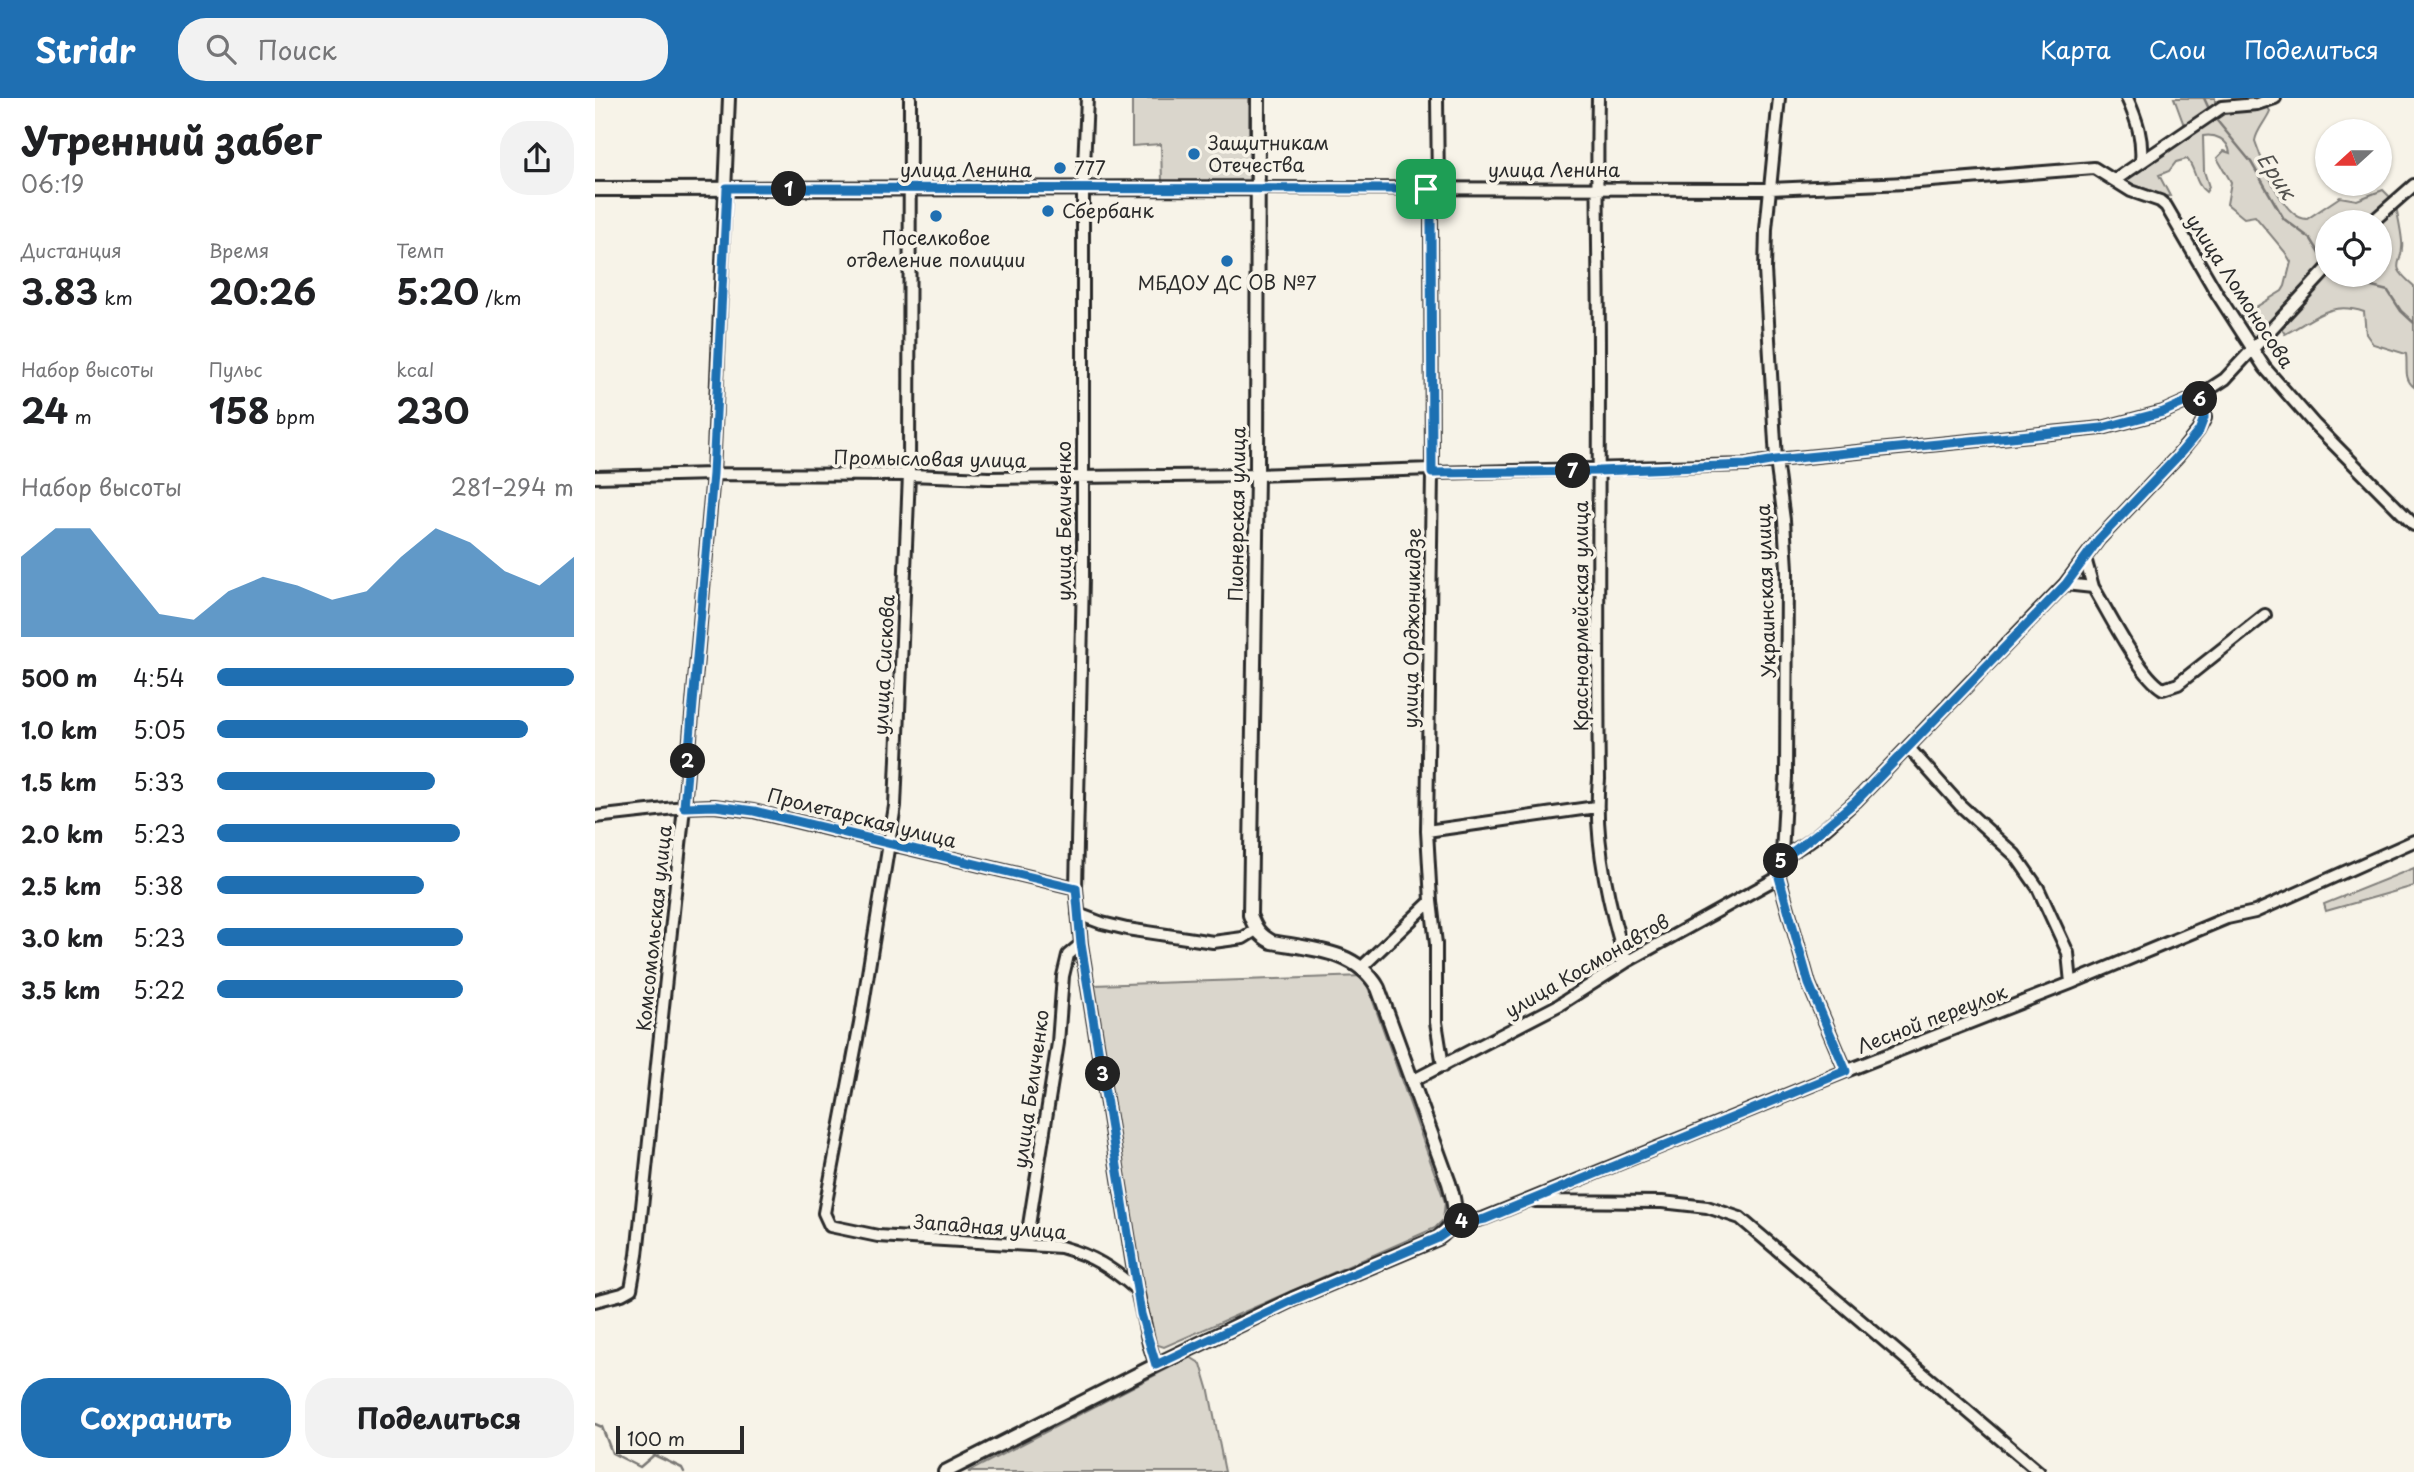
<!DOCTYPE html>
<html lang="ru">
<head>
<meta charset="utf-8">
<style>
  :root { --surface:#fff; --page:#f2f2f2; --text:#202124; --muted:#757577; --accent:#1f6fb2 }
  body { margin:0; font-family:"Playpen Sans",sans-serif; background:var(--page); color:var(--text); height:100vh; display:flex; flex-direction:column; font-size:26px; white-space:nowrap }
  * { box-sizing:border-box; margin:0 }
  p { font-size:23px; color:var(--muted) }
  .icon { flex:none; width:38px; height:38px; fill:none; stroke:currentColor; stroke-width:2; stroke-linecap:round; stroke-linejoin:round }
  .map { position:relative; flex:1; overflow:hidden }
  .panel { display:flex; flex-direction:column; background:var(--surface); width:595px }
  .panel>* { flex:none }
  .needle { width:46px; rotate:249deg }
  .tools { position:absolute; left:1720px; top:21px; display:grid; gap:14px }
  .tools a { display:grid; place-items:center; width:77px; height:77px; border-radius:50%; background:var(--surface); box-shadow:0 2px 5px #0004; font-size:35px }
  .scale { position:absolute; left:21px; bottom:18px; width:128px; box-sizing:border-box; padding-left:7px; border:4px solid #2b2b2b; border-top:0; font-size:19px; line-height:24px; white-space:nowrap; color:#2b2b2b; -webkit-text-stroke:5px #f7f3e8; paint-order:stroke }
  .pin { position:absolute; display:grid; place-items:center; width:60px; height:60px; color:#fff; margin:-30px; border-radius:14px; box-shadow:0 4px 10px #0006 }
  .km { position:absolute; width:35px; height:35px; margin:-18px; border-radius:50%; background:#222; color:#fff; font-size:19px; line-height:35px; text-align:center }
  .round { display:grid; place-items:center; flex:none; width:74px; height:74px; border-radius:28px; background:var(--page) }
  .headline { display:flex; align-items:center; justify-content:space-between; height:119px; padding:0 21px }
  h1 { font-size:38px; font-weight:700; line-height:52px }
  .stats { display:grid; grid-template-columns:repeat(3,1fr); gap:10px; height:119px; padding:7px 21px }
  .stats div { display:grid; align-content:center }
  .stats b { font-size:35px; font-weight:700 }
  .stats small { font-size:19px; font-weight:400 }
  .stats p { font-size:19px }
  .chart { height:196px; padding:14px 21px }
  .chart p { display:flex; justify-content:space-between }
  .chart svg { width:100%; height:126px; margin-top:7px; fill:var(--accent); opacity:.7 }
  .primary-button { display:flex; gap:14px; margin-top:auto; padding:14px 21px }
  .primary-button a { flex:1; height:80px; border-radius:28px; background:var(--accent); color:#fff; font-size:28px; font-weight:700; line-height:80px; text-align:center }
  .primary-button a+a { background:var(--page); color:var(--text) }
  ul { padding:0 21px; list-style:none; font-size:23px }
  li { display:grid; grid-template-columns:112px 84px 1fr; align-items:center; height:52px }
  li i { height:18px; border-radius:9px; background:var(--accent) }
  header { display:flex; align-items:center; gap:42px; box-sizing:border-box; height:98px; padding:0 35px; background:var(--accent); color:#fff }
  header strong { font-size:33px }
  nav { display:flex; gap:38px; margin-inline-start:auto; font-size:24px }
  .search { width:490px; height:63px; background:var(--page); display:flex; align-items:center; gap:18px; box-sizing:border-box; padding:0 24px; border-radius:28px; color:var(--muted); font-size:26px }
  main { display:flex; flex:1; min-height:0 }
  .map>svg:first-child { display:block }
  .green { fill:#dad6cc; stroke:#82807c; stroke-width:2 }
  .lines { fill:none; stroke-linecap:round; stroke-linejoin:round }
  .stream { stroke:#7a7874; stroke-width:2.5 }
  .minor-casing { stroke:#2b2b2b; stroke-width:16 }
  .tertiary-casing { stroke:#2b2b2b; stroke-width:18 }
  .minor { stroke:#f7f3e8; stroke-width:10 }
  .tertiary { stroke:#f7f3e8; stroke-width:12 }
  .route-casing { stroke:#fff; stroke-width:14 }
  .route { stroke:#1f6fb2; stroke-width:9 }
  .poi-dot { fill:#1f6fb2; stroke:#f7f3e8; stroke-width:2.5 }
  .labels { text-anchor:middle; stroke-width:7; stroke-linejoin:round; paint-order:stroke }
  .poi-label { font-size:19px; fill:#2b2b2b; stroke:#f7f3e8; text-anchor:start }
  .street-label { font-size:19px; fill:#2b2b2b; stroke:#f7f3e8 }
  .water-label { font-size:21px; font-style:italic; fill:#53524f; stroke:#f7f3e8 }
</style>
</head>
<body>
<header>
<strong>Stridr</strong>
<div class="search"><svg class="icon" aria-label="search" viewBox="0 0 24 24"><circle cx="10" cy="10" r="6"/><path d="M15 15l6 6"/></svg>Поиск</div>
<nav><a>Карта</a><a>Слои</a><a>Поделиться</a></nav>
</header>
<main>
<section class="panel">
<div class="headline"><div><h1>Утренний забег</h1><p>06:19</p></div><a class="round"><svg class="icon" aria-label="share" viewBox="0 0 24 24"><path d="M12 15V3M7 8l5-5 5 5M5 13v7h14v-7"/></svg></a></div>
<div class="stats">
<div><p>Дистанция</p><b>3.83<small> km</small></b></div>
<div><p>Время</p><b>20:26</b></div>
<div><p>Темп</p><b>5:20<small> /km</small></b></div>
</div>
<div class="stats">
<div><p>Набор высоты</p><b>24<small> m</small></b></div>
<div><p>Пульс</p><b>158<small> bpm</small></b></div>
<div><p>kcal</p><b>230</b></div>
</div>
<div class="chart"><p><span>Набор высоты</span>281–294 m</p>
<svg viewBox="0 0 160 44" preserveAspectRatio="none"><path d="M0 44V16L10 6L20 6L30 21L40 36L50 38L60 28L70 23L80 26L90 31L100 28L110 16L120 6L130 11L140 21L150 26L160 16V44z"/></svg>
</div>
<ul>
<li><b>500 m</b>4:54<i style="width:100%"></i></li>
<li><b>1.0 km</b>5:05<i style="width:87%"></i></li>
<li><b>1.5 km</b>5:33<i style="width:61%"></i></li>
<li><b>2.0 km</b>5:23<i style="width:68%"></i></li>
<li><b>2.5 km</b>5:38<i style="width:58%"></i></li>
<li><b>3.0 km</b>5:23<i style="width:69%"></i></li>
<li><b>3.5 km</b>5:22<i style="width:69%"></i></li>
</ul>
<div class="primary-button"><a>Сохранить</a><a>Поделиться</a></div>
</section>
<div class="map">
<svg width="1819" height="1374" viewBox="0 0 1819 1374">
  <rect width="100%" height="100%" fill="#f7f3e8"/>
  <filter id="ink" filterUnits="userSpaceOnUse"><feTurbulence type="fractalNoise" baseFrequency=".0143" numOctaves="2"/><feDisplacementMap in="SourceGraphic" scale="14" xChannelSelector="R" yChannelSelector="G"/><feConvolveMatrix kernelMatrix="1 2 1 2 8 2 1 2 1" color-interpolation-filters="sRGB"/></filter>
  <g filter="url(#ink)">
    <!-- green -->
    <path class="green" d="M537,0H654V86L567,84L566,46L537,48Z
      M1579,0H1620V8L1590,30Z
      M1672,8L1675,13C1671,23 1661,33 1660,43C1667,63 1688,121 1712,121L1745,99L1762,102L1788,92L1797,101L1772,124H1732V166L1664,238H1658L1645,222L1648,217L1687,193L1690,188L1696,164L1690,154L1660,118L1649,120L1632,106L1636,84L1622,60L1629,53L1635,55C1633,41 1620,36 1608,38L1609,73L1614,89L1611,94C1599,85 1601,71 1592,61L1581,64L1574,73L1564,77L1575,98C1562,100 1553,87 1537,89L1531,80L1575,48L1598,36L1625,12Z
      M1801,108C1803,119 1806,132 1807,143C1810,168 1790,164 1819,188V289C1808,281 1813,268 1811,256L1778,246L1771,236L1769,214C1733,202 1719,222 1690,236L1684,227L1733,177H1785V124Z
      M1819,770V788L1731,813L1729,806Z
      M769,878L850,1104L848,1122L840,1130L569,1249L563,1247L558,1240L548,1203L499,887Z
      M595,1259L606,1266L614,1293L630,1374H373Z"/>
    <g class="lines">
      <!-- stream -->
      <path class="stream" d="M1609,0L1615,13
        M1619,19L1656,64L1689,121L1716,141L1732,167
        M1749,177L1769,187L1793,193L1806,213L1819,225
        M0,1326L7,1329L17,1355L45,1369L59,1357L87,1370L89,1374"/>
      <!-- minor casing -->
      <g class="minor-casing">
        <path id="minor" d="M315,0L314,377L300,708L265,925L229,1115L235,1128L283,1138L466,1149C498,1158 517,1170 542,1192
          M492,0L488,91V479L481,790L486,846L542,1192L554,1246L561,1267
          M842,0L843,90
          M1003,0C1001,85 1004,170 1004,256C1004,398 1002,539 1004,681C998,739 1014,809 1031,864
          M1184,0L1171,131L1170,172L1181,362L1189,422L1192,471L1191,679L1187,757L1184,779L1214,886L1251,973
          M1532,0C1542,22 1548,40 1546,64
          M1520,82L1627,9L1662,6L1680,0
          M664,90L1175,91L1311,85L1499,70L1536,93L1565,103L1571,108L1621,194L1670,270L1720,327L1819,427
          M831,91L836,118L837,375L832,733L836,803L841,846V924L848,968
          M1777,124L1819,87
          M837,375L1151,367L1181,362L1507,330L1568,314L1604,298L1630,281L1732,171
          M0,379L118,376L314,377L394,380L662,377L837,371
          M1490,460L1498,489
          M1470,486L1498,489C1514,515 1544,577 1568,591L1583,586L1670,517
          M1314,650L1365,707L1420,757L1443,790L1473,855L1476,885
          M0,719L89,709L119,708L158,713L481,790
          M832,733L1001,709
          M1187,757C1212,751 1241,720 1261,703L1470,486L1504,441L1582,359L1603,333L1610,320L1609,311L1604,298
          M483,816L507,825L532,831L618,844L648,840L661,832
          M767,869L836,803
          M817,983L964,907L1031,864L1184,779
          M940,1103L1067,1104L1112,1109L1145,1120L1444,1374
          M859,1123L875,1124L890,1120L1251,973L1476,885L1632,820L1660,814L1819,743
          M431,1146L463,945L468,878L473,857L486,846
          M0,1203L27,1196L36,1191L42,1157L89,709L118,376L134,0"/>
      </g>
      <!-- tertiary casing -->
      <g class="tertiary-casing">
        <path id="tertiary" d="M0,91L664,90
          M350,1374L561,1267L698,1201L843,1140C865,1124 861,1109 854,1085L783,890C762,852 716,851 677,844C664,837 660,830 655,817L662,377L663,0"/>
      </g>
      <!-- minor -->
      <use href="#minor" class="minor"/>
      <!-- tertiary -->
      <use href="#tertiary" class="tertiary"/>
    </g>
  </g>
  <g class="lines" filter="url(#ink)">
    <!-- route casing -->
    <g class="route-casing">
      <path id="route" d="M132,90L831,91L836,118L837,375L1004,373L1151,367L1181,362L1507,330L1568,314L1604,298L1609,311V320L1604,333L1582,359L1504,441L1471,486L1261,703L1224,734L1196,755L1187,757L1184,779L1214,886L1251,973L890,1121L875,1124L859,1123L853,1133L843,1140L698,1202L561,1267L546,1216L486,846L481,790L159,713L120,708L89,709L118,376Z"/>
    </g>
    <!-- route -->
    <use href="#route" class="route"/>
  </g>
  <!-- markers -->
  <g class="poi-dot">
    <circle cx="599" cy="56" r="7"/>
    <circle cx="465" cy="70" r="7"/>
    <circle cx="453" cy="113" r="7"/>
    <circle cx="341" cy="118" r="7"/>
    <circle cx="632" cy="163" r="7"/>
  </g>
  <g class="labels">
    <!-- poi labels -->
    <g class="poi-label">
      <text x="613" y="52">Защитникам<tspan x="613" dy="22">Отечества</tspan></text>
      <text x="479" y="77">777</text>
      <text x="467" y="120">Сбербанк</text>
      <text x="341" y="147" text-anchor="middle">Поселковое<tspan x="341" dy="22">отделение полиции</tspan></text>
      <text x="632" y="192" text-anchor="middle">МБДОУ ДС ОВ №7</text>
    </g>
    <!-- street labels -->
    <g class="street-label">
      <text x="371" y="79">улица Ленина</text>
      <text x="959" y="79">улица Ленина</text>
      <text transform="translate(1645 193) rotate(57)" y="7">улица Ломоносова</text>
      <text transform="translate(335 361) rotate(1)" y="7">Промысловая улица</text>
      <text transform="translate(642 416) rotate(-89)" y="7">Пионерская улица</text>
      <text transform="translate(469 423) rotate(-90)" y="7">улица Беличенко</text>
      <text transform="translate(1171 493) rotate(-92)" y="7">Украинская улица</text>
      <text transform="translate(986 518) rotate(-90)" y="7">Красноармейская улица</text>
      <text transform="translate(817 530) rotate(-89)" y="7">улица Орджоникидзе</text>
      <text transform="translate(289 567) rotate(-87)" y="7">улица Сискова</text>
      <text transform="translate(267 720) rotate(14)" y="7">Пролетарская улица</text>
      <text transform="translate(59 830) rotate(-84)" y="7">Комсомольская улица</text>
      <text transform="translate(992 868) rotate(-30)" y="7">улица Космонавтов</text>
      <text transform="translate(1337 921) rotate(-21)" y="7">Лесной переулок</text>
      <text transform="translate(436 991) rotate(-82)" y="7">улица Беличенко</text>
      <text transform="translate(395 1129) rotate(4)" y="7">Западная улица</text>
    </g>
    <!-- water labels -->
    <g class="water-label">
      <text transform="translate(1681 78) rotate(57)" y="7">Ерик</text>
    </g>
  </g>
</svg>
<div class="tools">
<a><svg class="needle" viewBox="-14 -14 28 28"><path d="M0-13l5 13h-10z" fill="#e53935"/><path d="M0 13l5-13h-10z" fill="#757577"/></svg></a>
<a><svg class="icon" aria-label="locate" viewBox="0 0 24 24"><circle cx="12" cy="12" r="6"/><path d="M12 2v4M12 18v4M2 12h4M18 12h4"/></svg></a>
</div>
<div class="scale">100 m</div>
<div class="pin" style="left:831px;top:91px;background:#1e9e55"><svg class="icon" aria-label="arrive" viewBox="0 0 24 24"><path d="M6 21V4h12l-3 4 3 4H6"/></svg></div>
<b class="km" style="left:194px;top:91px">1</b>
<b class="km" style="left:93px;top:663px">2</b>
<b class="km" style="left:508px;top:976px">3</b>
<b class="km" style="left:867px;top:1123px">4</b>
<b class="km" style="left:1186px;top:763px">5</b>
<b class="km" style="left:1605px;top:301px">6</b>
<b class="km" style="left:978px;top:373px">7</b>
</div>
</main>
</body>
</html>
